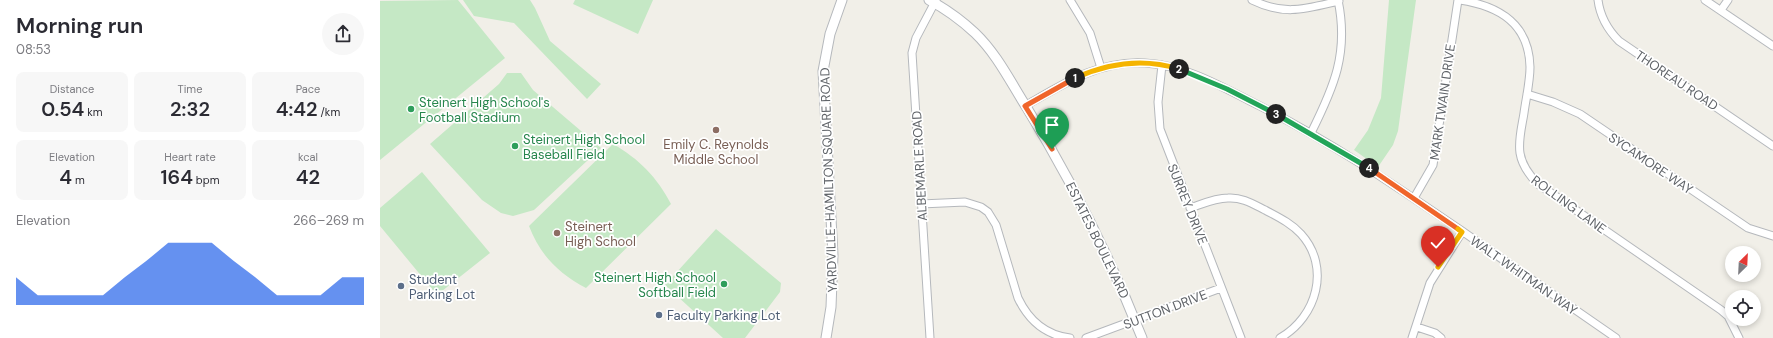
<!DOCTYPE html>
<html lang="en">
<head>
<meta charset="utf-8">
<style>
  :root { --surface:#fff; --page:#f7f7f7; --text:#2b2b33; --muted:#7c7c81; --accent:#2563eb }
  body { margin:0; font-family:"DM Sans",sans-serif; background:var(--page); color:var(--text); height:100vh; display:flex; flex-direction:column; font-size:15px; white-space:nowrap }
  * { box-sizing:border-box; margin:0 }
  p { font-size:13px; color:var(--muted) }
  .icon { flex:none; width:22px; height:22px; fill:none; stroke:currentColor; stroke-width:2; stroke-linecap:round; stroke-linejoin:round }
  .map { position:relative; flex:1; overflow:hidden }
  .panel { display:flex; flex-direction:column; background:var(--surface); width:380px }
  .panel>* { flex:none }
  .needle { width:26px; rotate:24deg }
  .fabs { position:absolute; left:1345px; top:246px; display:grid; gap:8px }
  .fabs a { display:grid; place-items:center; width:36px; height:36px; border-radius:50%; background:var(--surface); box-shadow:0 2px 6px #0003; font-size:20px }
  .pin { position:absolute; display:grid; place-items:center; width:34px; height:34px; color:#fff; margin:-41px -17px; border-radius:50% 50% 50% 0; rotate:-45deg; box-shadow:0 0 4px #0007 }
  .pin .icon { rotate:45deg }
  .km { position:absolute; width:20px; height:20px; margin:-10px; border-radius:50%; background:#222; color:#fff; font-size:11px; line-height:20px; text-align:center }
  .round { display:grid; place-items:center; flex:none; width:42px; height:42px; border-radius:21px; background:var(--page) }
  .head { display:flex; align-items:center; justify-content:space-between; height:68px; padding:0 16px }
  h1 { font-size:22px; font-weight:600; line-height:30px }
  .metrics { display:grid; grid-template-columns:repeat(3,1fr); gap:6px; height:68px; padding:4px 16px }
  .metrics div { display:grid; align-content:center; border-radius:8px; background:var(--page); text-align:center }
  .metrics b { font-size:20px; font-weight:600 }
  .metrics small { font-size:11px; font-weight:400 }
  .metrics p { font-size:11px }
  .chart { height:112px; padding:8px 16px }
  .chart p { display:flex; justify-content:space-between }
  .chart svg { width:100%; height:72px; margin-top:4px; fill:var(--accent); opacity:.7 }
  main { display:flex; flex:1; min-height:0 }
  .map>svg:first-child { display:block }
  .green { fill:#c5e8c5 }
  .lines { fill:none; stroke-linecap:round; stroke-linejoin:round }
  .minor-casing { stroke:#b5b8bc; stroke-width:9 }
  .tertiary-casing { stroke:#b5b8bc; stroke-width:11 }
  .minor { stroke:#fff; stroke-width:7 }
  .tertiary { stroke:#fff; stroke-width:9 }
  .split-1-casing { stroke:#fff; stroke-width:8 }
  .split-2-casing { stroke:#fff; stroke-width:8 }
  .split-3-casing { stroke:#fff; stroke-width:8 }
  .split-4-casing { stroke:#fff; stroke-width:8 }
  .split-5-casing { stroke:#fff; stroke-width:8 }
  .split-6-casing { stroke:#fff; stroke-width:8 }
  .split-1 { stroke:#f0652b; stroke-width:5 }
  .split-2 { stroke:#f5b400; stroke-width:5 }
  .split-3 { stroke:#22a559; stroke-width:5 }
  .split-4 { stroke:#22a559; stroke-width:5 }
  .split-5 { stroke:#f0652b; stroke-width:5 }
  .split-6 { stroke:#f5b400; stroke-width:5 }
  .leisure-dot { fill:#2e9e5b; stroke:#fff; stroke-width:1.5 }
  .education-dot { fill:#8d6e63; stroke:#fff; stroke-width:1.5 }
  .service-dot { fill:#5c6f8a; stroke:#fff; stroke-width:1.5 }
  .labels { text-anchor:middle; stroke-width:3.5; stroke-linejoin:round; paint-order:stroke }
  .street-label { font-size:13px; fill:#5f6368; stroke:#fff }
  .leisure-label { font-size:13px; fill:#27864d; stroke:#fff; text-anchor:start }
  .education-label { font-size:13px; fill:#785e54; stroke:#fff }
  .service-label { font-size:13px; fill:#4e5e75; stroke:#fff; text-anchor:start }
</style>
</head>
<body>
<main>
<section class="panel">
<div class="head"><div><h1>Morning run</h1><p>08:53</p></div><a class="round"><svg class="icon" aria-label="share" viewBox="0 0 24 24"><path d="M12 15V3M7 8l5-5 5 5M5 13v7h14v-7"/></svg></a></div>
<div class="metrics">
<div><p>Distance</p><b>0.54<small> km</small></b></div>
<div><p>Time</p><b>2:32</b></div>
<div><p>Pace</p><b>4:42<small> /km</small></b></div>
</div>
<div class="metrics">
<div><p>Elevation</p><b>4<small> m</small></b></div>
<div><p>Heart rate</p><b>164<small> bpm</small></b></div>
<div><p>kcal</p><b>42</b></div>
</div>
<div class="chart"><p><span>Elevation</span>266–269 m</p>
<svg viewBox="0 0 160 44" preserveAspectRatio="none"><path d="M0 44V27L10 38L20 38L30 38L40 38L50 27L60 17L70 6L80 6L90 6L100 17L110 27L120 38L130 38L140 38L150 27L160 27V44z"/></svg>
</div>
</section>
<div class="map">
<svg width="1393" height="338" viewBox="0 0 1393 338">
  <rect width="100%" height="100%" fill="#f1efe8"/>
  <!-- green -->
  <path class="green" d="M78,0L125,58L0,160V1Z
    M83,0H150L155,8L170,41L221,84L207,99L134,23L94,16Z
    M195,0H273L258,34L193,4Z
    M1009,0H1036L1018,131L1013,145L998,167L974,150L988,130L1001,98Z
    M127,73H141L153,90L221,148L154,210L133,216L121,213L102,200L50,144L119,84Z
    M233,144C259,159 277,177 291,204L206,288C178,273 160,255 149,226Z
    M42,172L110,253L57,295L0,226V208Z
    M336,229L401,283L400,292L365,338H343L285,285Z"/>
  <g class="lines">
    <!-- minor casing -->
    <g class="minor-casing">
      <path id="minor" d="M690,0L710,33L721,68
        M872,0C905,16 925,9 959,1
        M1080,0C1119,6 1149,23 1150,67C1150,82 1146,98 1144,113C1142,126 1138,140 1140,153C1142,166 1149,175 1158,184L1341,310L1348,316L1359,338
        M1218,0C1220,16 1227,29 1239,41L1393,146
        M1325,0L1393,46
        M1341,10L1348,0
        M782,65L778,102L780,129L861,338
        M1147,94L1173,102L1200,114L1368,228L1393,236
        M645,106C683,84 719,60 765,63C803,65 837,84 870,101C945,138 1013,184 1082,231C1133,267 1184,302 1236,338
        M931,133C954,87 969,53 958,0
        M1034,198L1053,165L1078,0
        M541,204L585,202L601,207L608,212L616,225L638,298C648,319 665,335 690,338
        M810,208C822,204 835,198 848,198C862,197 873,204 885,210C898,217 911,223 921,234C951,267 937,317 900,338
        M1037,327L1055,333L1061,338
        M550,338L532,53L536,38L556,0
        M706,338L841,288
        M1032,338L1050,283L1082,232"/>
    </g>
    <!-- tertiary casing -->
    <g class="tertiary-casing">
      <path id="tertiary" d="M549,0C566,9 581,20 595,33C617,54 631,83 647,108C692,182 730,257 762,338
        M446,338L451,307L453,255L443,71L450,34L462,0"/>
    </g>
    <!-- minor -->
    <use href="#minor" class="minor"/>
    <!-- tertiary -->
    <use href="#tertiary" class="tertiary"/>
  </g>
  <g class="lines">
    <!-- split-1 casing -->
    <g class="split-1-casing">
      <path id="split-1" d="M672,149L645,106L695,78"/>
    </g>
    <!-- split-2 casing -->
    <g class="split-2-casing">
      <path id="split-2" d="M695,78C728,63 764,58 799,69"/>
    </g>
    <!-- split-3 casing -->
    <g class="split-3-casing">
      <path id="split-3" d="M799,69L847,89L896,114"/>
    </g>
    <!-- split-4 casing -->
    <g class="split-4-casing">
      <path id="split-4" d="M896,114L989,168"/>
    </g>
    <!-- split-5 casing -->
    <g class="split-5-casing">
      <path id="split-5" d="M989,168L1078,229"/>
    </g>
    <!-- split-6 casing -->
    <g class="split-6-casing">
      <path id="split-6" d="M1058,267L1082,232L1078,229"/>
    </g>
    <!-- split-1 -->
    <use href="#split-1" class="split-1"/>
    <!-- split-2 -->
    <use href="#split-2" class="split-2"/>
    <!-- split-3 -->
    <use href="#split-3" class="split-3"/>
    <!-- split-4 -->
    <use href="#split-4" class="split-4"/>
    <!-- split-5 -->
    <use href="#split-5" class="split-5"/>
    <!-- split-6 -->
    <use href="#split-6" class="split-6"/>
  </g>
  <!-- markers -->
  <g class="leisure-dot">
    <circle cx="31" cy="109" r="4"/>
    <circle cx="135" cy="146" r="4"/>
    <circle cx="344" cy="284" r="4"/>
  </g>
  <g class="education-dot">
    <circle cx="336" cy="130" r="4"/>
    <circle cx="177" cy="233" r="4"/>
  </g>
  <g class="service-dot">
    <circle cx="21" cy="286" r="4"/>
    <circle cx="279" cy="315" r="4"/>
  </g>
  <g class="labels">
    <!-- street labels -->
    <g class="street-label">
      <text transform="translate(1297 80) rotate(34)" y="5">THOREAU ROAD</text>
      <text transform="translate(1062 102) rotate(-82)" y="5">MARK TWAIN DRIVE</text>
      <text transform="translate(1271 163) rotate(34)" y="5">SYCAMORE WAY</text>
      <text transform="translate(539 166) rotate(-93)" y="5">ALBEMARLE ROAD</text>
      <text transform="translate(448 180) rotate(-92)" y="5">YARDVILLE-HAMILTON SQUARE ROAD</text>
      <text transform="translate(808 204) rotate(68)" y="5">SURREY DRIVE</text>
      <text transform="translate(1189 204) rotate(36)" y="5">ROLLING LANE</text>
      <text transform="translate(718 240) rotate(64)" y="5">ESTATES BOULEVARD</text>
      <text transform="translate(1144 275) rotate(35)" y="5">WALT WHITMAN WAY</text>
      <text transform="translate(785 309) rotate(-21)" y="5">SUTTON DRIVE</text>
    </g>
    <!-- leisure labels -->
    <g class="leisure-label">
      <text x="39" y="107">Steinert High School's<tspan x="39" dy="15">Football Stadium</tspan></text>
      <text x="143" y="144">Steinert High School<tspan x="143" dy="15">Baseball Field</tspan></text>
      <text x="336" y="282" text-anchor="end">Steinert High School<tspan x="336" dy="15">Softball Field</tspan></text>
    </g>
    <!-- education labels -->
    <g class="education-label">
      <text x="336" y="149">Emily C. Reynolds<tspan x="336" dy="15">Middle School</tspan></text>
      <text x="185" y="231" text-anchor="start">Steinert<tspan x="185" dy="15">High School</tspan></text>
    </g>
    <!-- service labels -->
    <g class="service-label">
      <text x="29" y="284">Student<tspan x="29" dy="15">Parking Lot</tspan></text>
      <text x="287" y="320">Faculty Parking Lot</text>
    </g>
  </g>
</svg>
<div class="fabs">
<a><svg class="needle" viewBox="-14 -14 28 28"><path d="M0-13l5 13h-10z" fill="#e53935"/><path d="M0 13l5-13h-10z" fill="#7c7c81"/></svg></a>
<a><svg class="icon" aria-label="locate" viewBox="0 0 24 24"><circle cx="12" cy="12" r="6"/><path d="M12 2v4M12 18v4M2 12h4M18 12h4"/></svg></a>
</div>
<div class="pin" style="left:672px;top:149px;background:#1e9e55"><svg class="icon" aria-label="arrive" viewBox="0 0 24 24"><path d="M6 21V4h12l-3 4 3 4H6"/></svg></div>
<div class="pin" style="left:1058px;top:267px;background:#d93025"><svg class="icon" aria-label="check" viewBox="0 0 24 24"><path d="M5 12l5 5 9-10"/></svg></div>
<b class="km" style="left:695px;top:78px">1</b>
<b class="km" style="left:799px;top:69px">2</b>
<b class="km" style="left:896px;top:114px">3</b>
<b class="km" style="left:989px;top:168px">4</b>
</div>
</main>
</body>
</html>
